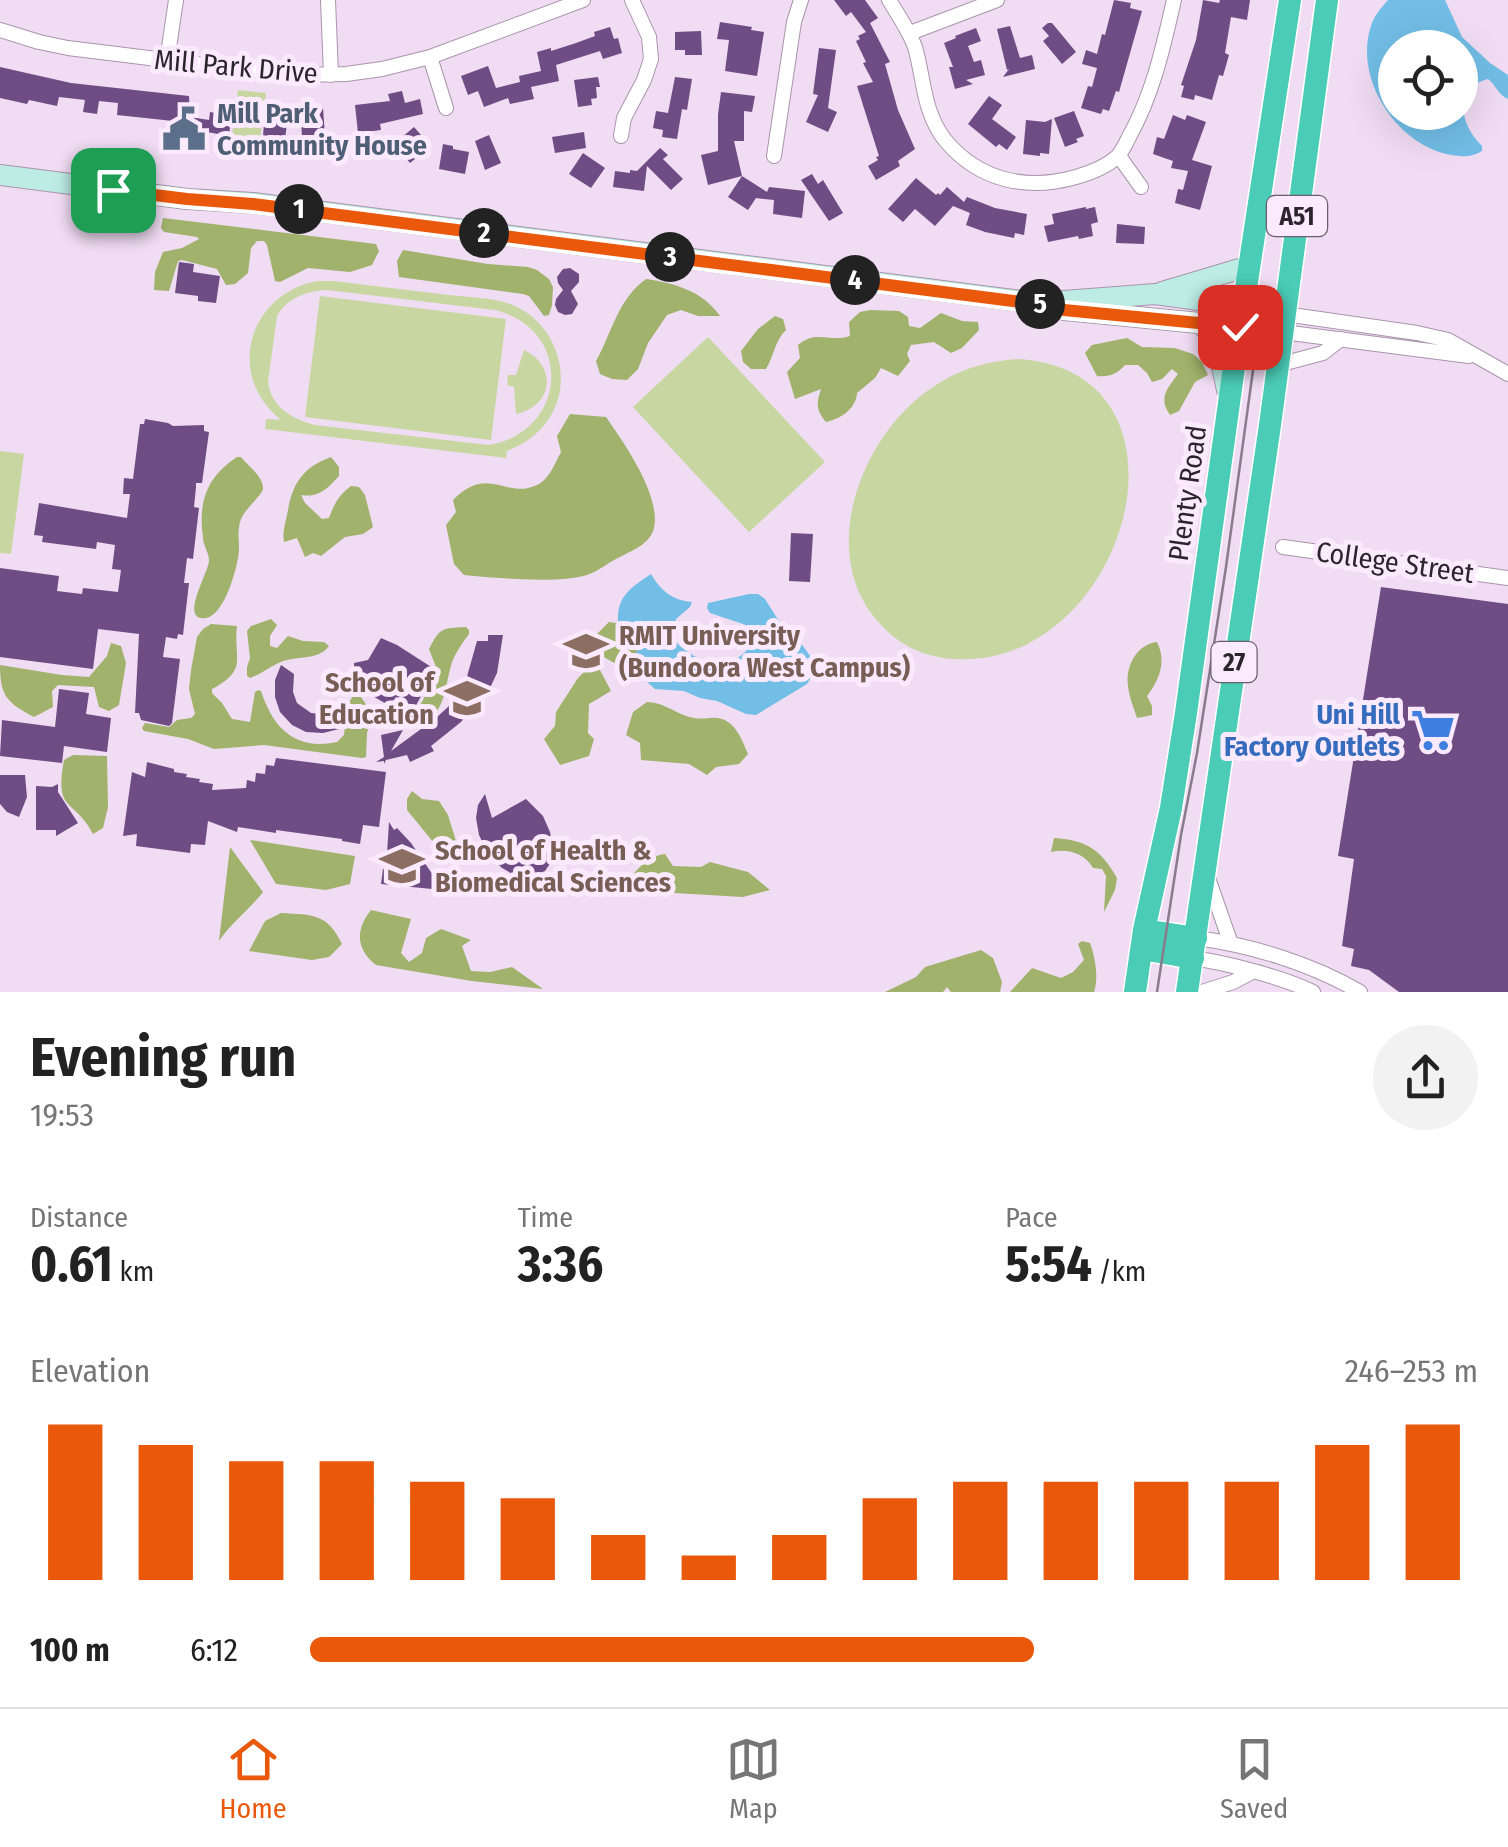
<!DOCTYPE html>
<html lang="en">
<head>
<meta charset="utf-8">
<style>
  :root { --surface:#fff; --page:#f2f2f2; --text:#222; --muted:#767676; --line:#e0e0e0; --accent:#ea580c }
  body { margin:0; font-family:"Fira Sans Condensed",sans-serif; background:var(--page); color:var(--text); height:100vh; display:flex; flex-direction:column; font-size:38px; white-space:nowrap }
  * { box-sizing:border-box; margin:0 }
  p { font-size:32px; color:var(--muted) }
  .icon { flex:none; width:55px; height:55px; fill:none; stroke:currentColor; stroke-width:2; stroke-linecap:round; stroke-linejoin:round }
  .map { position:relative; height:992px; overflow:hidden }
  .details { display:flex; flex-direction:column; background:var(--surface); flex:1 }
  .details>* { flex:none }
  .buttons { position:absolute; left:1378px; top:30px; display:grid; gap:20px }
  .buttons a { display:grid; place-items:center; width:100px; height:100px; border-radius:50%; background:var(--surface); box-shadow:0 10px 40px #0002; font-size:50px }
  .pin { position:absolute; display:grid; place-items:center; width:85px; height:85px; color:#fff; margin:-42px; border-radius:20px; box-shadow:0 5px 15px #0006 }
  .km { position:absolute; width:50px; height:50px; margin:-25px; border-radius:50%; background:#222; color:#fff; font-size:28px; line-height:50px; text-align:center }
  .round { display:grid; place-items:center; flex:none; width:105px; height:105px; border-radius:52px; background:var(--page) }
  .head { display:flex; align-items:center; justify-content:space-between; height:170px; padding:0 30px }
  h1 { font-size:55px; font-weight:700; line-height:75px }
  .figures { display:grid; grid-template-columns:repeat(3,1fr); gap:15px; height:170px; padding:10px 30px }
  .figures div { display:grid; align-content:center }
  .figures b { font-size:50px; font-weight:700 }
  .figures small { font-size:28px; font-weight:400 }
  .figures p { font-size:28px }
  .chart { height:280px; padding:20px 30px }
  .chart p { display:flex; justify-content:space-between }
  .chart svg { width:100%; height:180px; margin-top:10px; stroke:var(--accent); stroke-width:6 }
  ul { padding:0 30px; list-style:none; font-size:32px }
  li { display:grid; grid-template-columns:160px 120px 1fr; align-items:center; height:75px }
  li i { height:25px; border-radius:12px; background:var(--accent) }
  .tab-bar { display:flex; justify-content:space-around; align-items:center; height:140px; border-top:2px solid var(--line); background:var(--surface); font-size:28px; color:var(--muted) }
  .tab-bar a { display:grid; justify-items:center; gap:5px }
  .tab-bar .selected { color:var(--accent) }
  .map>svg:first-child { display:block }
  .green { fill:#c8d7a2; fill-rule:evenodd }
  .forest { fill:#a0b26b }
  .water { fill:#72bee7; fill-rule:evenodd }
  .building { fill:#704c84 }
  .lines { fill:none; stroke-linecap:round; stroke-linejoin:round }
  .minor-casing { stroke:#a995ab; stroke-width:16 }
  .secondary-casing { stroke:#a995ab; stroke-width:22 }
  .trunk-casing { stroke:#fff; stroke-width:25 }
  .minor { stroke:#fff; stroke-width:14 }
  .secondary { stroke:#bcece4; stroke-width:20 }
  .trunk { stroke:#4bccb6; stroke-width:22 }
  .tram { stroke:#887b8b; stroke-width:2.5 }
  .route-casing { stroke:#fff; stroke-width:20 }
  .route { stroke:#ea580c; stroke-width:12 }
  .labels { text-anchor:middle; stroke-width:10; stroke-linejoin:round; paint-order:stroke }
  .shield { fill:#fbeafe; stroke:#695f6c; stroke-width:2.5 }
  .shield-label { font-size:25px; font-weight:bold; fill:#2b242d }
  .street-label { font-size:28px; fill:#2b242d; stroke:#fbeafe }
  .service-label { font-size:28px; font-weight:bold; fill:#4e5e75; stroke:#fbeafe; text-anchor:start }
  .education-label { font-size:28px; font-weight:bold; fill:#785e54; stroke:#fbeafe; text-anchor:start }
  .shop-label { font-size:28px; font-weight:bold; fill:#366cbe; stroke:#fbeafe; text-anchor:end }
</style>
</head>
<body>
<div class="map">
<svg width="1508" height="992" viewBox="0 0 1508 992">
  <rect width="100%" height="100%" fill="#f0dcf3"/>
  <!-- green -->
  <path class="green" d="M238,90L266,93L258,155L230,151Z
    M317,281H334C372,286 410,290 449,295C471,298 497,297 517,307C548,322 565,357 560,390C555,420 534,441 507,451L506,458L265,429L266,419L281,420C225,375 248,295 317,281ZM327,290L495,310C574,329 568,432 489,445L315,425C292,419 271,407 268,382L277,316C287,298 306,291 327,290Z
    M320,296L506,319L491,440L305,417Z
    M708,337L825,462L749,532L633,407Z
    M524,350C558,366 553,406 516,414L514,387L507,385L508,375H516Z
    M1018,359C1211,371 1127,671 953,659C922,657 895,643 875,618C817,547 864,432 933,387C959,369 987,361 1018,359Z
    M0,451L24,454L11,554L0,553Z"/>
  <!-- forest -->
  <path class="forest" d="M163,218L376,244L379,251L372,265L350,272L308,268L280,282L275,281L267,245L264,241H257L251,248L248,273L235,284L226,285L217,269L182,260L178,261L169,291L154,290L155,272L163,252L182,248L199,239L197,237L164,232L161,228Z
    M403,250L488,264L528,267L537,270L549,279L553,287L552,305L549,315L544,316L529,296L523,294L399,277L397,261Z
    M646,279C674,283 703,291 720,316H698L681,310L667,315L648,343L638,369L627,380L612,379L600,374L596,361C612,332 618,299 646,279Z
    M870,310L899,311L908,317L909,326L920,328L941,313L962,321L978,322L979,330L962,348L951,353L934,342L911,345L907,354L910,361L898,376L881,368L875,378L857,393C856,409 840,419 826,422C816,410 816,404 821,389L795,399L787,372L800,358L798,345C817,329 829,343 850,336L849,322L860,312Z
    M775,316L783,319L786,330C775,340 774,356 766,369H751L743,362L741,351L758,329Z
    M1127,338L1142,347L1175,348L1193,354L1202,362L1208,375L1195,382L1179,411L1170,415C1158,398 1167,389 1178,374L1172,369L1162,379L1152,382L1147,373L1138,365H1125C1117,374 1110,377 1097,376L1085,353L1092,345Z
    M570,414L606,417C624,443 661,495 654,528C650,544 633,550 620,557C609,562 599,571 587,575C556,584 498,578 464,575L454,564L446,525L456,512L453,500C489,464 505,500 537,485C549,480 555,463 561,452L557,436Z
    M237,457H241C247,465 264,477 263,489C262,495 245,509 241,519C237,530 239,539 239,550C238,566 225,615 206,618C177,622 211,569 209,559C208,551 203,545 203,537C198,501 207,477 237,457Z
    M331,457L339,467V476C327,489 319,498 301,495L305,503L322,519L329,518C334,504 339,495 351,486L359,487L365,495L373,527L363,534L345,537L321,556L313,553L305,557L297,538L284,542C282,531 286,522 288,510C293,482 304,467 331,457Z
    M271,619L277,625L270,636V646L277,648L288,636L303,641L324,642L329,646C318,661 298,655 281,662C270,666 262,674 250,678L247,676V667L250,658L247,631L251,626Z
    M609,622L630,625L640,629L636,656L623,672L618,665L595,652L592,639Z
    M211,624L237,626C233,659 249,669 212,689V693L222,703L232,719L250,722L255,692L258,690L261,691C273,728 295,751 337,742L344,735L347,706L354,694L350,687L353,685L373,715L367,733L366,757L362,758L264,745L214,749L188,739L144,731L142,728L145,723L169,727L177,720L191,718L195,714L189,689L191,670L197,637L203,629Z
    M466,627L469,630V634C462,643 456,652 452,662C443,692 447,717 412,727L411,708L418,709L438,672L429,649C441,626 442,629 466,627Z
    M1157,642C1167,662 1159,680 1147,696L1152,706V715L1137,718C1134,708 1129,697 1128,686C1125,667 1137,644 1157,642Z
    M111,643L121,646L126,663L119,705L109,711L99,707L94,687L58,685L52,691L53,707L34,717C8,703 0,697 0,665L62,675L89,677L107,656Z
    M588,668L600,670L611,691L589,704L588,733L594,739L589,756L560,765L544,739L555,726L556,712L578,678Z
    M647,702C661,702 673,711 686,716C696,719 700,719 710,718C733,715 741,737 748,754L739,764L716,767L707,775L689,764L641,760L640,743L626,735L633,712Z
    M73,755L107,756L108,807L103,828L93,834C74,797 54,814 64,760Z
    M412,791L422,799L439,801L448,815L459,851L447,859L407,810V799Z
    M1054,838C1087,840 1101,850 1117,878L1115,890L1104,912L1106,876L1102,869L1093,868C1085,853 1067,848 1051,852Z
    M250,840L355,856L350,884L326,890L276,884Z
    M230,847L263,892C249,910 232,922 219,941Z
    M665,854L673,866L701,867L710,862L748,872L770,890L743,897L623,890C632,874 646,856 665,854Z
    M371,910L411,919L401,953L409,962L422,953L426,938L441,929L471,940L462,946L471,971L490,972L512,967L543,989L472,981L376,965C356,949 355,930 371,910Z
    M281,913C313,915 327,913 342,944L329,957L312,960L249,951L265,921Z
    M1082,941L1090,943C1095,957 1099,977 1094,992H1010L1032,968L1061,978L1073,972L1084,960L1078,944Z
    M981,950L993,958L1002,982L1000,992H951L947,987L943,992H885L916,977L925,967Z"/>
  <!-- water -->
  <path class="water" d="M1388,0H1445L1462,37L1490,63L1508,75V99C1498,95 1496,85 1488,79C1452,88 1460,125 1482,146V151C1472,157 1463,157 1452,155C1398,147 1353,79 1371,26C1374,16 1381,8 1388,0ZM1395,48H1460V112H1395Z
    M651,574C661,591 672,600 692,602L690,607L676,619L674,640C695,663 730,675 751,645L746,625L710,613L707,608L708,603L749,594H758L765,599L777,618L803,646L813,660V674L807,684L756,715L746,714L717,701L700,698L684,691L655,689L634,670L631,662L639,647L640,630L618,622C617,595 631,588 651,574Z"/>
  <!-- building -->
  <path class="building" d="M834,0H865L878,18L870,23L890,62L885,64L898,110L915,149L898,161L900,166L876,180L868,166L878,160L876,157L879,156L857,86L873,82L863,63L866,62L856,41L860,39L858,36L866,32L851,12L846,16Z
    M1114,0L1131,3L1130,8L1142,11L1119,92L1116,91L1109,111L1103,109L1101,114L1081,108L1088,86L1092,87L1097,68L1082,64L1086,50L1097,54L1102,34L1105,35Z
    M1203,0L1219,3L1220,0H1250L1247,20L1231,17L1225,53L1229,55L1223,76L1219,75L1212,100L1195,95L1194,100L1181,97L1184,86L1181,85L1196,40Z
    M720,22L752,27L751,30L764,32L757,76L725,71L729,40L717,39Z
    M1048,23H1052L1076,52L1062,64L1043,41L1049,36L1042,28Z
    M1010,26L1020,58L1032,55L1035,69L1003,77L1009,69L1007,70L997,29Z
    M610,27L614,39L618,38L622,53L603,59L600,51L556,65L559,81L531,87L534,99L510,104L508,98L484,107L478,91L468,95L461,76L488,66L496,88L520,82L519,76L541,71L537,52L551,48V51L576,43L595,36L594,32Z
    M976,28L981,41L968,46L974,62L981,60L985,75L966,80L973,84L955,89L949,67H953L944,43L956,38L955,36Z
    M701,31L702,55H685V50H675V32Z
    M819,48L836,50L828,108L837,112L828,132L806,122L818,95L813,94Z
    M0,67L71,83L189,96L190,117L209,120L210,112L216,113L217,105L223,106L224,101L233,102L229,136L196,130L195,143L171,141L173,121L117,115L118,103L99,101L97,114L83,112L85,100L59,97L57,106L29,100L27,104L0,98Z
    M598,77L600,87H596L597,98L591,99L592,105L578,107L574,80Z
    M675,77L692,79L687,110L682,109L677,139L662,137L663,130L653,128L656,111L668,113Z
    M402,91L405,103L420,99L423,114L380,124L381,130L358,133L355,105L390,101L388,94Z
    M721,92L755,96L752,112L744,111V141H734L742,176L767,192L769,187L805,191L802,218L773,214L774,200L756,198L748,210L728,197L742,176L708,185L701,155L718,151V114Z
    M989,96L1002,105L992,119L1016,137L1007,150L999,144L996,147L968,124Z
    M306,108H323L325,136L302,138L301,118H306Z
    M1074,111L1084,136L1076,139L1078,142L1065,147L1054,118Z
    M265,113L288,116L285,139L263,136Z
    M1173,115L1185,120L1187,115L1206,122L1192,160L1212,166L1200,210L1175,203L1178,189L1183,190L1188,171L1171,168L1173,161L1153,154L1157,137L1164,139Z
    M1052,119L1049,154L1040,153V156L1023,154L1026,120L1045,122Z
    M414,127L421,135L415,140L425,151L410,163L394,144Z
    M584,132L586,148L555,153L552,137Z
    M489,135L501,163L485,170L475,141Z
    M443,144L453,146V149L469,152L465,174L439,169Z
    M660,148L668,155L663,159L683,179L671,190L647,166L644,191L613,187L615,171L630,173V170L637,171Z
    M583,153L605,168L591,188L569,174Z
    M812,174L818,184L823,180L843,213L829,221L801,180Z
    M916,178L936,195L938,193L940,195L947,187L964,202L967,197L995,208L1027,214L1024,235L1015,233L1014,238L985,232L966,225L970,213L953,206L935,226L915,209L903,222L888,209Z
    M1086,207V209L1095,207L1098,222L1091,224L1093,236L1079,239L1078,236L1048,242L1044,226L1054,224L1052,214Z
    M1117,224L1145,227L1144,244L1116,243Z
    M179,262L194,264L193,272L220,276L216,303L198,301V296L175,293Z
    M570,268L579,274V282L571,291L578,304L572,314L565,315L558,312L555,305L556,299L563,290L558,283L557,277L563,269Z
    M145,419L168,423L173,426L204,425V431L209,432L202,483H196V487L194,507L199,508L193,559L187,558L184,583H189L183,635L178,634L177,639L166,637L163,657L180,659L172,723L169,726L141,720L139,713H135L139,634L98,629L93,669L0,657V568L59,576L57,591L82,594L83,588L118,592L121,570L112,569L115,545L97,542L96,549L42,542L43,536L34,535L39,503L127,518L130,494H123L124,478L133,479L140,424H144Z
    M791,533L813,534L810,582L789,581Z
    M1381,587L1508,604V992H1399L1369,970L1351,966L1354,949L1342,946L1354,859L1338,856Z
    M488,635H503L497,673L482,705L477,702L461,722L431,746L434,751L410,762L407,755L386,760L384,764V761L376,762L384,757L381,735L403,730L391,751L436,718L448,707L466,680L477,641H488Z
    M381,638L397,645L436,670L415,707L396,697L390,706L355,686L354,663L368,660Z
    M281,665L294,674L293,692L297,703L311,713L332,715L339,729L323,733L306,732L292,725L280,712L275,697V680Z
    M59,689L89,693L86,714L111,718L107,752L64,746L62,763L0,756L2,720L55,727Z
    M276,758L386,772L379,827L363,825L360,844L342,841V839L276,830V833L238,827L237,832L208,821L205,845L191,844L190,853L136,846L137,834L123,836L132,772L145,777L147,762L174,769V772L187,774L186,777L200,779L199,782L213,784L212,790L246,788L247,780L255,782L256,773L265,774L266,765L274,766Z
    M0,775H25L27,797L19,817L7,812L0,804Z
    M58,784V792L78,823L56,836V830H36V786L52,787Z
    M485,794L492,818L526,799L543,816L550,832L553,849L551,862L545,871L531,877L516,876L502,868L488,854L479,835L476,818L478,805Z
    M389,822L394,830L397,828L411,843L435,878L436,884L432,889L381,884L383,869L386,870Z"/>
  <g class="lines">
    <!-- minor casing -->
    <g class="minor-casing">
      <path id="minor" d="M328,0L331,75
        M889,0C898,15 909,30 915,47C924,78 923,112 945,140C979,181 1027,191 1076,177C1090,173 1107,166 1117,157C1122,152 1126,143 1129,137C1153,94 1163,48 1174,0
        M0,30L39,42L68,48L286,75L346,74L382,69L430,57L583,0
        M910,33L997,0
        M430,57L446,108
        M167,61L176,0
        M621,136L624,118L644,80L651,59L649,37L632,0
        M774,156L794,22L801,0
        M1119,156L1141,187
        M1285,314L1417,333L1448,340L1508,374
        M1283,332L1469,356
        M1278,365L1323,353L1341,339
        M1283,547L1508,578
        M1207,875L1231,944
        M1196,938C1251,945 1312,964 1360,992
        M1193,958C1227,963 1282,977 1313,992
        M1202,992L1233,982L1252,972"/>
    </g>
    <!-- secondary casing -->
    <g class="secondary-casing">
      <path id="secondary" d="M0,175L187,199L253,203L1037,303L1065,310L1240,327
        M1162,292L1249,266
        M1064,301L1155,294L1243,306
        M1203,325C1218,345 1222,365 1227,390"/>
    </g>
    <!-- trunk casing -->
    <g class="trunk-casing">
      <path id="trunk" d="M1144,930L1196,938
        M1142,949L1193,958
        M1135,992L1144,930L1171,808L1186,713L1235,360L1290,0
        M1187,992L1270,425L1327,0"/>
    </g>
    <!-- minor -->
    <use href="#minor" class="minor"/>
    <!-- secondary -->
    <use href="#secondary" class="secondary"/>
    <!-- trunk -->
    <use href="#trunk" class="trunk"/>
    <!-- tram -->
    <path class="tram" d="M1157,992L1181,835L1197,753L1226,567L1254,363"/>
  </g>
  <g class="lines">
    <!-- route casing -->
    <g class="route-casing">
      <path id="route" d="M113,190L187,199L253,204L1037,304L1064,310L1240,327"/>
    </g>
    <!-- route -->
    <use href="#route" class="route"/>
  </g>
  <!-- icons -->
  <defs>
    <g id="civic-bare" transform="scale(3.45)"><path d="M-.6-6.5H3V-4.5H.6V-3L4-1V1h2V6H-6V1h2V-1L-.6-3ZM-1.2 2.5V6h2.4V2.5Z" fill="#5c6f8a" stroke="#fbeafe" stroke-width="2.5" paint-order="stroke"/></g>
    <g id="university-bare" transform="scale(3.45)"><path d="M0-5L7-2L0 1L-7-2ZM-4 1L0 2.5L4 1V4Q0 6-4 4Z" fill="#8d6e63" stroke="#fbeafe" stroke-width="2.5" paint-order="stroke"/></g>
    <g id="supermarket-bare" transform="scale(3.45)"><path d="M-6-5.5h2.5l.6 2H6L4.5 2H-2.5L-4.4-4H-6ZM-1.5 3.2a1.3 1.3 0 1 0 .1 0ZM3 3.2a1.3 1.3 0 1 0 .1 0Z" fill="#3f7fe0" stroke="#fbeafe" stroke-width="2.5" paint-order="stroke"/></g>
  </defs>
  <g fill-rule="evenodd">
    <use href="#civic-bare" x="184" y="129"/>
    <use href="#university-bare" x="586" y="651"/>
    <use href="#university-bare" x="467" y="698"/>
    <use href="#supermarket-bare" x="1433" y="730"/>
    <use href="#university-bare" x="402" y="866"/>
  </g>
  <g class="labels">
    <!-- shield labels -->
    <g class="shield">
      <rect x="1267" y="196" width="60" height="40" rx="8"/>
      <rect x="1211.5" y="642" width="45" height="40" rx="8"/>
    </g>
    <g class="shield-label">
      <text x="1297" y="225">A51</text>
      <text x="1234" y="671">27</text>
    </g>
    <!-- street labels -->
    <g class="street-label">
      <text transform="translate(236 66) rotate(5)" y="10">Mill Park Drive</text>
      <text transform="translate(1187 493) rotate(-82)" y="10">Plenty Road</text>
      <text transform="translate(1395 562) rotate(8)" y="10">College Street</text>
    </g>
    <!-- service labels -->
    <g class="service-label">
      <text x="217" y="123">Mill Park<tspan x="217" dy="32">Community House</tspan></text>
    </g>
    <!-- education labels -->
    <g class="education-label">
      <text x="619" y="645">RMIT University<tspan x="619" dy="32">(Bundoora West Campus)</tspan></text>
      <text x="434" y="692" text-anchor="end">School of<tspan x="434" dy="32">Education</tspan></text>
      <text x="435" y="860">School of Health &amp;<tspan x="435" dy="32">Biomedical Sciences</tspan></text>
    </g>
    <!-- shop labels -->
    <g class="shop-label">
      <text x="1400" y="724">Uni Hill<tspan x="1400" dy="32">Factory Outlets</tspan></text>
    </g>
  </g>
</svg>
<div class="buttons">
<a><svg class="icon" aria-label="locate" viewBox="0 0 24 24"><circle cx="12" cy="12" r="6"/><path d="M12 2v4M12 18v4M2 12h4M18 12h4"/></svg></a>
</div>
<div class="pin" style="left:113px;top:190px;background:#1e9e55"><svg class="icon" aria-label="arrive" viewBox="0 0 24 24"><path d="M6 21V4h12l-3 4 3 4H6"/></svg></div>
<div class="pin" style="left:1240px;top:327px;background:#d93025"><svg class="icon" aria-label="check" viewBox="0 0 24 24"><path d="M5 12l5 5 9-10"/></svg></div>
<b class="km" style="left:299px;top:209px">1</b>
<b class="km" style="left:484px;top:233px">2</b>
<b class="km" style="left:670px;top:257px">3</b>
<b class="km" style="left:855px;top:280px">4</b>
<b class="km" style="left:1040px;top:304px">5</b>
</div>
<section class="details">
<div class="head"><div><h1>Evening run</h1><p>19:53</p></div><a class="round"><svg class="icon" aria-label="share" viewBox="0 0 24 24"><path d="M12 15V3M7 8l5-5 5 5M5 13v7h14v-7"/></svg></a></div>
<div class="figures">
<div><p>Distance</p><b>0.61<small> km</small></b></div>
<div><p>Time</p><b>3:36</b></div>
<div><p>Pace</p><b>5:54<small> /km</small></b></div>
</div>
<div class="chart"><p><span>Elevation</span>246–253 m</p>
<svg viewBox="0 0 160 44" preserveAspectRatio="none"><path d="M5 44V6M15 44V11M25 44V15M35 44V15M45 44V20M55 44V24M65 44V33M75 44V38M85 44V33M95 44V24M105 44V20M115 44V20M125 44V20M135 44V20M145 44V11M155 44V6"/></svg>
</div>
<ul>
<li><b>100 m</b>6:12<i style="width:62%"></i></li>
</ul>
</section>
<nav class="tab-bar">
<a class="selected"><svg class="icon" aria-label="home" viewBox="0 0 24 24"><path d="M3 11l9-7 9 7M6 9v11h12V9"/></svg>Home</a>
<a><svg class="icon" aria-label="map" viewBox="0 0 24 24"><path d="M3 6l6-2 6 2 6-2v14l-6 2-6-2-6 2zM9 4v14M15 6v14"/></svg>Map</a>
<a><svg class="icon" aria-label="saved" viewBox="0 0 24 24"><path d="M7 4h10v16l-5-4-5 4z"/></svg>Saved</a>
</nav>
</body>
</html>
